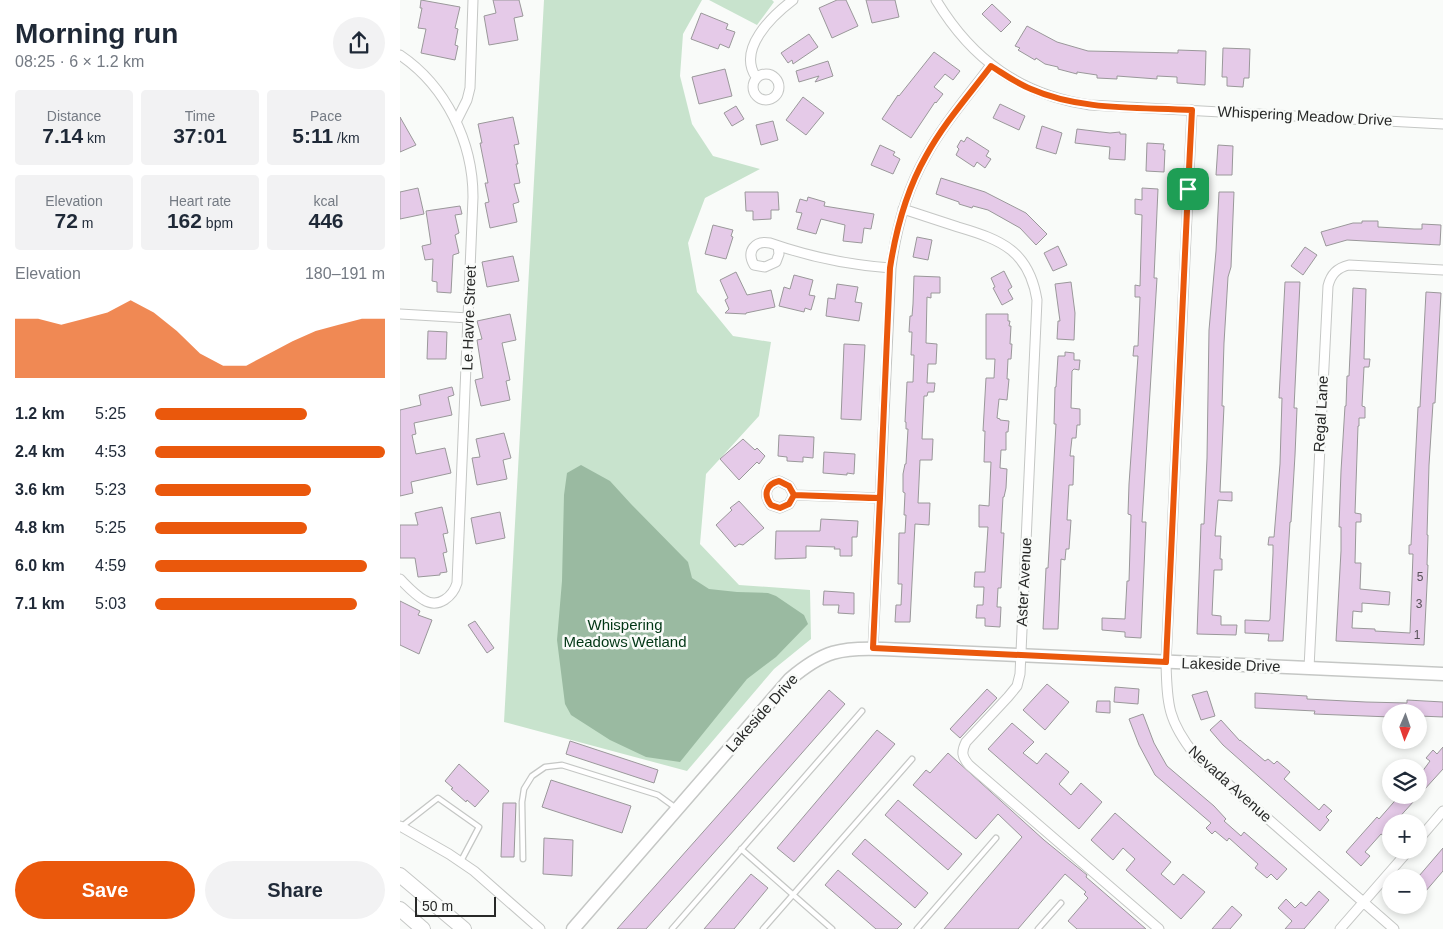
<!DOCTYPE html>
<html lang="en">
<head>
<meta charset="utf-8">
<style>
  :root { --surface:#fff; --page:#f2f2f3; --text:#1f2937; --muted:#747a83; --accent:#ea580c }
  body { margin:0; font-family:Arial,sans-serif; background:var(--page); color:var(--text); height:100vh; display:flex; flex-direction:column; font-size:19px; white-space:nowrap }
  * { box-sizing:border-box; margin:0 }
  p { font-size:16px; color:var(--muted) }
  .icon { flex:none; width:28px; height:28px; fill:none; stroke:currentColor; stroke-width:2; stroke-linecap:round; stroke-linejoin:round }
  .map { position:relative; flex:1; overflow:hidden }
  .details { display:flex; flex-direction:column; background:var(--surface); width:400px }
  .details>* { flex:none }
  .needle { width:32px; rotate:182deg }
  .buttons { position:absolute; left:982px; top:704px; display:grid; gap:10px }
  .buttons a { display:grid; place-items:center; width:45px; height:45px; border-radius:50%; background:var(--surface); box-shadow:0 2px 8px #0003; font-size:25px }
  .scale { position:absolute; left:15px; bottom:12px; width:81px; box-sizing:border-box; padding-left:5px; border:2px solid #282928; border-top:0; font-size:14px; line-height:18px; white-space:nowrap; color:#282928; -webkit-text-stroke:4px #f9fbf9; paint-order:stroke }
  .pin { position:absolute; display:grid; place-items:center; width:42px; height:42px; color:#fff; margin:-21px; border-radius:10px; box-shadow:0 2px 8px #0006 }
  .round { display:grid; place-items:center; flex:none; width:52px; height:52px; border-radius:26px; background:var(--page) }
  .headline { display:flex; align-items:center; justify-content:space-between; height:85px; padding:0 15px }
  h1 { font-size:28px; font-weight:600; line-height:38px }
  .stats { display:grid; grid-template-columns:repeat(3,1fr); gap:8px; height:85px; padding:5px 15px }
  .stats div { display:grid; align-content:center; border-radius:5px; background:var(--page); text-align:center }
  .stats b { font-size:21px; font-weight:600 }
  .stats small { font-size:14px; font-weight:400 }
  .stats p { font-size:14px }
  .chart { height:140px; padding:10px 15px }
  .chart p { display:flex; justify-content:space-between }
  .chart svg { width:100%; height:90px; margin-top:5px; fill:var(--accent); opacity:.7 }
  .cta { display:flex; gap:10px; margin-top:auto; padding:10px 15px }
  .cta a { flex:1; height:58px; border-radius:30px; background:var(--accent); color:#fff; font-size:20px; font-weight:600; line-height:58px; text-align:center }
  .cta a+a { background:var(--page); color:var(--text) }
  ul { padding:0 15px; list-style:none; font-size:16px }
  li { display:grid; grid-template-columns:80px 60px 1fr; align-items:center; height:38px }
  li i { height:12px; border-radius:6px; background:var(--accent) }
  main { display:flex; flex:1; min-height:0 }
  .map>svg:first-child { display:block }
  .green { fill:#c8e3cd }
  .water { fill:#9abaa1 }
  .building { fill:#e5cae8; stroke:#9a989a }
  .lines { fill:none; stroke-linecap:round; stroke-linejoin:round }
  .lane-casing { stroke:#c5c7c5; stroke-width:7 }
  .street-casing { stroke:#c5c7c5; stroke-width:11 }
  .secondary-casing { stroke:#c5c7c5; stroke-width:15 }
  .primary-casing { stroke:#c5c7c5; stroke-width:16 }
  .lane { stroke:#fff; stroke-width:4.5 }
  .street { stroke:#fff; stroke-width:9 }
  .secondary { stroke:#fff; stroke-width:12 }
  .primary { stroke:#fff; stroke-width:14 }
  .route-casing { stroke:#fff; stroke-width:10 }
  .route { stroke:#ea580c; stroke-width:6 }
  .labels { text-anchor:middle; stroke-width:5; stroke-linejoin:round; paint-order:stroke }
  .number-label { font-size:12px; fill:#575158 }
  .street-label { font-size:15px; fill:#282928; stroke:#f9fbf9 }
  .park-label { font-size:15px; fill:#003514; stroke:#f9fbf9 }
</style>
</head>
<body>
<main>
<section class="details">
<div class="headline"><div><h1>Morning run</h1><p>08:25 · 6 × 1.2 km</p></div><a class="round"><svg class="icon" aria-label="share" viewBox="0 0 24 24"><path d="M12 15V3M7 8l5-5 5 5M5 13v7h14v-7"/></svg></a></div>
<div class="stats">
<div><p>Distance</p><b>7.14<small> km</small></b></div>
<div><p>Time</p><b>37:01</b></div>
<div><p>Pace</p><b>5:11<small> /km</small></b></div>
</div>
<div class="stats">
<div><p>Elevation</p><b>72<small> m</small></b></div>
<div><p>Heart rate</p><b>162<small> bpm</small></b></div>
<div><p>kcal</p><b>446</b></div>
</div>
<div class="chart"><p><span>Elevation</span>180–191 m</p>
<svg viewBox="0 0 160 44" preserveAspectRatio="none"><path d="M0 44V15L10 15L20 18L30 15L40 12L50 6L60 12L70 21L80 32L90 38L100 38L110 32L120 26L130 21L140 18L150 15L160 15V44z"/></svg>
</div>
<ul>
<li><b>1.2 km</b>5:25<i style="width:66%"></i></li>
<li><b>2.4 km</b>4:53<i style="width:100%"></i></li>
<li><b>3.6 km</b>5:23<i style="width:68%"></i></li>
<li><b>4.8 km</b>5:25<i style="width:66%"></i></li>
<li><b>6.0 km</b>4:59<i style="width:92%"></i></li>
<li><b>7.1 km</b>5:03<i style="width:88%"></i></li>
</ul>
<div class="cta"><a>Save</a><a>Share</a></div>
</section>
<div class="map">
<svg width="1043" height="929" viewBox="0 0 1043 929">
  <rect width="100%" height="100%" fill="#f9fbf9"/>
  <!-- green -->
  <path class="green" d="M144,0H302L283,34L280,76L292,124L313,156L360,169L305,198L288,243L297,292L333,336L371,342L359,416L306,474L300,544L339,585L410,590L411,639L374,669L287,771L104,722Z
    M309,0H372L374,2L357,25Z"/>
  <!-- water -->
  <path class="water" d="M181,465L210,481L231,504L288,562L292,578L309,589L337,592L368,593L376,596L404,615L408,624L376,657L347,679L280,762L246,757L210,740L171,715L165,704L157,640L162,581L164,495L167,473Z"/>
  <!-- building -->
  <path class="building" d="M21,0L60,7L55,28L58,29L55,45L58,46L55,60L21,53L26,29L18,28L22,8H20Z
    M93,0H119L123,16L114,18L118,40L89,45L84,16L96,13Z
    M437,0H446L458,26L432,38L419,8Z
    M466,0H495L499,17L472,23Z
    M592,4L611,22L601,32L582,14Z
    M301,13L328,24L326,29L335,32L329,48L320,44L318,49L291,39Z
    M627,26L657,42L688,51L778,53V50L806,51L805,85L777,83V77L757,76V79L717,76V79L697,78V75L677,72V74L658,69V67L645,64L636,58L635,60L618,50L620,48L615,46Z
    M409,34L418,47L393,64L392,60L388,63L381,53Z
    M823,48L850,49L849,78H844L843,87L827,86V77H822Z
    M534,52L560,71L553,80L545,74L534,87L543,94L536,103L535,102L511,138L482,119L498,95L499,96Z
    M428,61L433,76L415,82L419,76L399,82L396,71Z
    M325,69L332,96L299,104L292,77Z
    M403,97L424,113L406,135L386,120Z
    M600,104L625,116L619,130L593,118Z
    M336,106L344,119L332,126L324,113Z
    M0,117L16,145L0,152Z
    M113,117L119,144L114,145L118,164H116L120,183L114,184L119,202L113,204L117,222L90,228L85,203L89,202L85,183H88L80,143H82L78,124Z
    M373,121L378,140L361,145L356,125Z
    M642,126L662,133L656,154L636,148Z
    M677,129L710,133L720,132V134H726L725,160L709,159L710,147L675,143Z
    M567,137L589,151L586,156L591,159L585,168L577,162L574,167L556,155L559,149L557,147L561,140L564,142Z
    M747,143L764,144L763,150H765L764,172L746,171Z
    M480,145L495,152L493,155L500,159L493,174L471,165Z
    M818,145L833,146L832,175H816Z
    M541,178L585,192L626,213L647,234L636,245L620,228L588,210L573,206L572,208L559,204V202L536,194Z
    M18,188L24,214L0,219V192Z
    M742,188L758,189L754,278H757L742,522H746L741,638L725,637V632L702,630V618L725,619L727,581H729L731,515L728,514L729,484L738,356H733L734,346H738L740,297H735V285L740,286L742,215L735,214V199L742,200Z
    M345,192H378L379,210H371V219L353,220V211H346Z
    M819,192H834L831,267L828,277L824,343L822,406H824L820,492H832V501L818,500L815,536H821L820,559H822V570H814L812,615L821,616V625H837L836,635L797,634L801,524H804L807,458L809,330L816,251Z
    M408,197L425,202L424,206L474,214L471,229L464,228L462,243L443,241L445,225L421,219L416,234L397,229L402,213L396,212L400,199L407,201Z
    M60,206L62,214L55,215L59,233L55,235L59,253L53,255L51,293L37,292V282L32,281L33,259L25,260L22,246L31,244L26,211Z
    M962,221H978V227L1014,229H1022V224L1041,225L1040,245L947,240L926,246L921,232L953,223H962Z
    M313,225L333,230L331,236L333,237L326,259L305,254Z
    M517,237L532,240L528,260L513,257Z
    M658,246L667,265L653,271L644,253Z
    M905,247L917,255L903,275L891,266Z
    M113,256L119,281L87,287L82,262Z
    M604,271L612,287L608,290L613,299L602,305L593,288L595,287L591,278Z
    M336,272L347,295L371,290L375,307L346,313V314L325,313L329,309L325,300L328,298L320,280Z
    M394,275L413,280L409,295L415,296L411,310L405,308L404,312L379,306L384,287L390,289Z
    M514,276L540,277V293H531V298L527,297L526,343L537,344L536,364H528L527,383H535L534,392H528L527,396H524L522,439H533L532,460H520L518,503H530L529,525L515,524L510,622H495L496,605H501L502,584H498L499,533H505L506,515H504L505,493L503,492V474L505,464H506L508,429H506V422H505L507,382H513L514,355H511L512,332H509L510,316H512L513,304Z
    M671,282L675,313L674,340L657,339L658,321H660L655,284Z
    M885,282H900L894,408H897L895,455L891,522H890L883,641H868L869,634L845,633V620L869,621L870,619L873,553V545H868L869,537H874L880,464L882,398H879Z
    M437,284L458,287L455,302L462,303L459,321L426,316L428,298L435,299Z
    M953,288L966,289L964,359H970L969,367H964L962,406L965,407V418H959V426H958L955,513L961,514V522H956L955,563H961L960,589L990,592L989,605L962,603V612L953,611L952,628L975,629V631L1010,633L1013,554H1009V545H1011L1018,407H1020L1026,292L1041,293L1035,403H1033L1029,465L1027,535H1028L1027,565H1028L1024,645L936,641L941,551V527H939L941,471L945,406H946L947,376H949Z
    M110,314L116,340L102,343L110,380L106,381L110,400L81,406L75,380L83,378L77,340L82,339L77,321Z
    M586,314H608V321H610L609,326H611L610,344H612L611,359H608L607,379H609L607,400L599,399L597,418L600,419V420L609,421L608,432H606V450H601L600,468L607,469L606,488L604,497H603L601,533H604L601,588H598L597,607H601L600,627L585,626V618H576L577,605H583L584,587H574L575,572H585L588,527H579V505L589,506L591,462H584L585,431H583L586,378H594L595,359H586Z
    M28,331L47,332L46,359H27Z
    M444,344L465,345L461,420L441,419Z
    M665,352L674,353V360H680L679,370L674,369L672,371L671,408L680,409V425H677L676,438H672L670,456H674L673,485H669L667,520H671L669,549H666L665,560L661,559L658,629H643L646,568H648L656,424H654L655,387H656L658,356H665Z
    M52,387L54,395L48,397L52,415L14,423L16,434L12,435L16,454L45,448L51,473L11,482L13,493L0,496V410L21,405L19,395Z
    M104,433L111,458L103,460L107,479L77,485L72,458L80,457L76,439Z
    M379,435L414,437L413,458L403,457V462L387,461V457L378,456Z
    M343,439L355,450L357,448L365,456L359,464L357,462L339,480L320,459Z
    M424,452L455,454L454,474L447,473V475L423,473Z
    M339,501L364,528L343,545L339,544L335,547L316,525L332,510L330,508Z
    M42,507L48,533L43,534L47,552L43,553L47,572L40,573V575L18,577L15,558H0V525H18L15,513Z
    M100,512L105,538L76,544L71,518Z
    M421,519L458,521L457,537H452V556H440V549H434L435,547L406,546V558L375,559L376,531H420Z
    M424,591L454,593V614L438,613L439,605H423Z
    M0,601L20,611L18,615L32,620L19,654L0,645Z
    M75,621L94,648L87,653L68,625Z
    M647,684L669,702L645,730L623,710Z
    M715,687L739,689L738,704L714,702Z
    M587,689L597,698L560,738L550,729Z
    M429,690L445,704L336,828L246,929H217Z
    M807,691L815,716L801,720L792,695Z
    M855,693L907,696V699L966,702L1007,703V700L1043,702V717L1019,716V712H991V717L914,714L915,711L855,708Z
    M697,701H710V713L696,712Z
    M743,714L754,743L767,766L814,806L826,819L824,821L841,836L844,832L887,869L877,880L871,874L867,878L855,868L858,864L829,838L827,841L815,831L812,834L806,828L811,823L755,775L739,745L729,719Z
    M821,720L840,741V740L865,761L868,759L874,764L877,761L890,772L884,779L919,810L924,804L932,811L926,817L929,820L920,831L823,745L810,730Z
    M612,723L634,742L623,753L637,764L646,753L669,772L659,784L671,795L681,783L702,802L679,829L588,749Z
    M477,730L495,744L394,862L377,848Z
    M170,741L258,770L254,783L166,754Z
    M1043,747V769L995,822H991V827L984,836L981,834L965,852L970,856L961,866L946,852L977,817L979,819L1000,795H1019V776L1030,761L1026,758L1033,750L1037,754Z
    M548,753L644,840L687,875L686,877L746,929H677L668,921L688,898L684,894L686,892L665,874L618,929H544L622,837L598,814L576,839L513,785L526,770L530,773Z
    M59,764L89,791L75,807L67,800L66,802L51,789L53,788L45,781Z
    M151,780L231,806L222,833L142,807Z
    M498,800L562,854L548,870L485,815Z
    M103,803H116L114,857H101Z
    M715,813L771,862L761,874L774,885L783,874L805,892L781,919L726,870L735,859L723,848L713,860L691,840Z
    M144,838L173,840L172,876L143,874Z
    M465,839L528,893L515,908L452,854Z
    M1043,848V871L1025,892L1019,887V876Z
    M438,870L502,924L497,929H476L425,885Z
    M351,874L368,888L334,929H304Z
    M919,891L929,900L923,907L904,929H885L892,921L878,908L886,899L895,908L901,902L906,906Z
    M832,906L842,915L830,929H812Z"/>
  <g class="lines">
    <!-- lane casing -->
    <g class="lane-casing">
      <path id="lane" d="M1,827L38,798L79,827L61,861
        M341,849L432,929
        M123,859L122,802L124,789L132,776L145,767L162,765L258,795L276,808
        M272,929L462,711
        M363,929L512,759
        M517,929L596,838
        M638,929L661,903"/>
    </g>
    <!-- street casing -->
    <g class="street-casing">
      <path id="street" d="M536,0C572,60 621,95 690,105L1043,124
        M0,55C46,86 73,142 73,197L57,583C53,596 39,609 24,600C15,595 7,586 0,579
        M353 87a13 13 0 1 1 26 0a13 13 0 1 1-26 0Z
        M356,77C337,49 372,16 393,0
        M792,110L766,662C767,705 768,721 795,755L994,929
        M56,122L67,100L70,88L73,0
        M503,209C521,215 540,221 558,227C602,240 629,251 637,300L620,674L617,686L608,697L566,742C561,752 562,757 569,765L759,929
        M378,246L379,254L376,262L365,267L354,265C346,251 355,240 370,243C410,257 448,265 491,268
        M0,314L69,318
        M394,495L389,504L380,508L371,505C363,495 366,484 379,481L389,486L394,495L480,498
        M473,648L491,268C496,229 506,191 526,156C544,123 569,95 591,65
        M909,668L928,286C931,274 937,268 949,265L1043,270
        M0,826L49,854L74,871L140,929
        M1019,839L1043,811
        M940,929L1009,850"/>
    </g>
    <!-- secondary casing -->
    <g class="secondary-casing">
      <path id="secondary" d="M173,929L390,679C423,651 441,647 483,649L1043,674"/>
    </g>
    <!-- primary casing -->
    <g class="primary-casing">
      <path id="primary" d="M0,875L64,929
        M0,909L23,929"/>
    </g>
    <!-- lane -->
    <use href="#lane" class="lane"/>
    <!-- street -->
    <use href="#street" class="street"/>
    <!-- secondary -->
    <use href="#secondary" class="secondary"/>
    <!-- primary -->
    <use href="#primary" class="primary"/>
  </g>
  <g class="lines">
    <!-- route casing -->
    <g class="route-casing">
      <path id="route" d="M788,189L792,110C739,107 681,111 631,89C616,83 604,74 591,66C569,95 544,123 526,156C506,191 496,229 490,268L480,498L394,495L389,504L380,508L371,505C363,495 366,484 379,481L389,486L394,495L469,498H480L473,648L766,662L788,189"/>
    </g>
    <!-- route -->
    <use href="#route" class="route"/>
  </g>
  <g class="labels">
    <!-- number labels -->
    <g class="number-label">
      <text x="1020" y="581">5</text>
      <text x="1019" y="608">3</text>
      <text x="1017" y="639">1</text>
    </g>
    <!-- street labels -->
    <g class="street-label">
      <text transform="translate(905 116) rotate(3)" y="5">Whispering Meadow Drive</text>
      <text transform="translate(69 318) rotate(-88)" y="5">Le Havre Street</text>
      <text transform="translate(921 414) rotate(-87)" y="5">Regal Lane</text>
      <text transform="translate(624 582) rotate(-87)" y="5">Aster Avenue</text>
      <text transform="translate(831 665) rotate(2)" y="5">Lakeside Drive</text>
      <text transform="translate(362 713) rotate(-48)" y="5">Lakeside Drive</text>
      <text transform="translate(830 784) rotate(42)" y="5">Nevada Avenue</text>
    </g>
    <!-- park labels -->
    <g class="park-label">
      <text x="225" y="630">Whispering<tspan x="225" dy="17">Meadows Wetland</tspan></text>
    </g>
  </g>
</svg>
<div class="buttons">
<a><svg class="needle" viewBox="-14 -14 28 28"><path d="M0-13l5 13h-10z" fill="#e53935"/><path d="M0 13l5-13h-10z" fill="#747a83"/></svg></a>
<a><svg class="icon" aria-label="layers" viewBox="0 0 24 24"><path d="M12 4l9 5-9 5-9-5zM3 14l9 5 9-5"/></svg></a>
<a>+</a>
<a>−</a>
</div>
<div class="scale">50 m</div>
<div class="pin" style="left:788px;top:189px;background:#1e9e55"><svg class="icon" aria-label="arrive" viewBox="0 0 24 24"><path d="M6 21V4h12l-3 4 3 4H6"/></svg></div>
</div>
</main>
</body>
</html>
